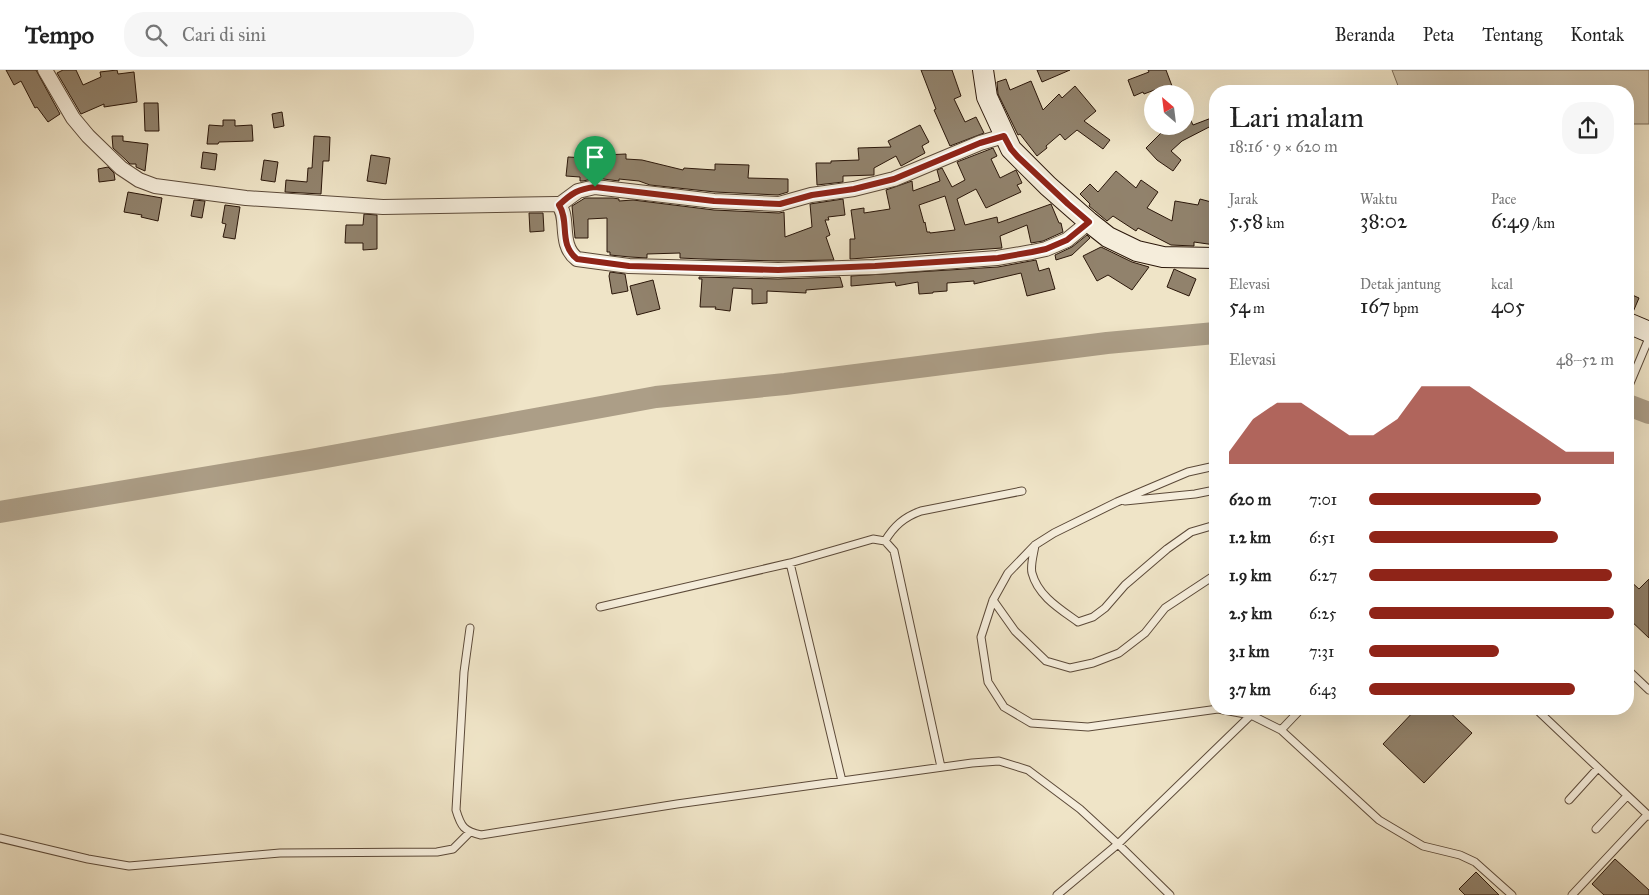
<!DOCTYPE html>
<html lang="id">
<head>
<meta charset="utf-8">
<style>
  :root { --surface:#fff; --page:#f6f6f6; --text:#222; --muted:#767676; --line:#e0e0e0; --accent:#8f2418 }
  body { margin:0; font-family:"IM FELL Great Primer",serif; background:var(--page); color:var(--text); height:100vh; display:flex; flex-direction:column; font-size:19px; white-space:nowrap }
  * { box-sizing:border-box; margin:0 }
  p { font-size:16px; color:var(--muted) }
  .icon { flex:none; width:28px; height:28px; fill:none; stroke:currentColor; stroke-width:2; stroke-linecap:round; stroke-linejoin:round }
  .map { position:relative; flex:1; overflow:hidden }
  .details { position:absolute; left:1209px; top:15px; width:425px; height:630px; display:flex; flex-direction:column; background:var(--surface); border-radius:20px; box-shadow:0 5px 20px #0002 }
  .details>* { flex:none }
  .needle { width:32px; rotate:332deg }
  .fabs { position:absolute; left:1144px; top:15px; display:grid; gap:10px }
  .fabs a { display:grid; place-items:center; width:50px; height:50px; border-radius:50%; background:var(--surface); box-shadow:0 5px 20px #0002; font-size:25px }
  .pin { position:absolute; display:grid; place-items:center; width:42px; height:42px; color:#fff; margin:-51px -21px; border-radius:50% 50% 50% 0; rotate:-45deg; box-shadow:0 0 5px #0007 }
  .pin .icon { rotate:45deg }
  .round { display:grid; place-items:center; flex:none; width:52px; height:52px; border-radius:20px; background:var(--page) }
  .overview { display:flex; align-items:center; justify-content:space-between; height:85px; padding:0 20px }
  h1 { font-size:28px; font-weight:600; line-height:38px }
  .figures { display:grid; grid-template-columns:repeat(3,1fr); gap:8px; height:85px; padding:5px 20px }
  .figures div { display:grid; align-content:center }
  .figures b { font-size:21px; font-weight:600 }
  .figures small { font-size:14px; font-weight:400 }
  .figures p { font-size:14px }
  .chart { height:140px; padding:10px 20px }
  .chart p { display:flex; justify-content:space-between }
  .chart svg { width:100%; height:90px; margin-top:5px; fill:var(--accent); opacity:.7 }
  ul { padding:0 20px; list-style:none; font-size:16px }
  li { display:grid; grid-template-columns:80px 60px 1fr; align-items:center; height:38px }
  li i { height:12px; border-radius:6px; background:var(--accent) }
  header { display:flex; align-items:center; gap:30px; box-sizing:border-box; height:70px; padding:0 25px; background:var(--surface); border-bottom:1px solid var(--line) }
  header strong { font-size:24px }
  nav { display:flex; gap:28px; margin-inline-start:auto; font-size:18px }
  .search { width:350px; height:45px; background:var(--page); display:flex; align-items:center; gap:12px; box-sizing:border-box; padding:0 18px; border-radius:20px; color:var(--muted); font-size:19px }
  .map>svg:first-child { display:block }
  .green { fill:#cec1a7; stroke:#7c6c58 }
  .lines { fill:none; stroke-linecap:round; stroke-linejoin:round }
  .river { stroke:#ac9e87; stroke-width:22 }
  .building { fill:#91826c; stroke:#2b170a; fill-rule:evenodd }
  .service-casing { stroke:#5c4a39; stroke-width:9 }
  .minor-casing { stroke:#5c4a39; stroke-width:16 }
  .secondary-casing { stroke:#2b170a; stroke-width:22 }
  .service { stroke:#f5eddb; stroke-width:7 }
  .minor { stroke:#f5eddb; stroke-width:14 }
  .secondary { stroke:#f5eddb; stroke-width:20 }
  .route-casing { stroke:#fff; stroke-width:10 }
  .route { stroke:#8f2418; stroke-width:6 }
</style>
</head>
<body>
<header>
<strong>Tempo</strong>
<div class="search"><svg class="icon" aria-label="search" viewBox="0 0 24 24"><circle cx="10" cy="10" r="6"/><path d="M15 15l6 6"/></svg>Cari di sini</div>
<nav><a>Beranda</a><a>Peta</a><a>Tentang</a><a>Kontak</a></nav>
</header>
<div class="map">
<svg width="1649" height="825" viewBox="0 0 1649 825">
  <rect width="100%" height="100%" fill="#efe4c7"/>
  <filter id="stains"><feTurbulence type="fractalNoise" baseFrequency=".004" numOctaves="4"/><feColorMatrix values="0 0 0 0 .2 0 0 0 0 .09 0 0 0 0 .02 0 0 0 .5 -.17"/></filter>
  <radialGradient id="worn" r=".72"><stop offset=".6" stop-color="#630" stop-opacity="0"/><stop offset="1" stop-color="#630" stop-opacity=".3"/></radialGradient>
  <!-- green -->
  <path class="green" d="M1392,0H1649V54H1628V21H1400Z"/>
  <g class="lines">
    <!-- river -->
    <path class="river" d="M1628,335L1649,343
      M0,442L310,390L656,327L785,314L1107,273L1215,263"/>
  </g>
  <!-- building -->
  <path class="building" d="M6,0H36L60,44L48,52L37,37L35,38L21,11L14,15Z
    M63,0H76L83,15L101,7L100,2L117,0L118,4L134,2L137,32L104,37V34L81,44L57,3Z
    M921,0H952L961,26L954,29L965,52L976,47L984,63L950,76L934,40L936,39Z
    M1037,0H1070L1042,12Z
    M1148,0H1166L1175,24H1159L1157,19L1144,24L1143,22L1134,26L1128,10L1149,2Z
    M1006,9L1010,20L1031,11L1043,40L1059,24L1062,28L1075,16L1096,41L1084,51L1110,70L1103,79L1077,60L1065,70L1060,64L1046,76L1047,78L1037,86L1020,64L1018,65L998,24L997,12Z
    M144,33H158L159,61H145Z
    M1185,38L1193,55L1214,47L1215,54L1182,71L1171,81L1181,90L1173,101L1157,90L1146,78L1168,56H1185Z
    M282,42L284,56L274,58L272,44Z
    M223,50H235V56L252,55L253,71L219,72L218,74H207L209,55L223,56Z
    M920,55L929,72L922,76L925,83L901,96L896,86L874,98V105L843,106V112L817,115L816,93H831V91L859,90L858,78L891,77L888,71Z
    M112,66H123V71L148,74L145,101L136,97V94H130L127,91L113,78Z
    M314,66L330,67L329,91H323L321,124L285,122L286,110L307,112L308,98H312Z
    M993,78L997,86L991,89L1000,108L1016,100L1022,113L1017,115L1021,122L986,138L976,119L957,129L965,155L997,147L998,153L1051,134L1059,153H1061L1063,162L1043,171L1031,173L1027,155L1000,166L1002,178L850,189V169H855L851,140L864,138V143L890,139L886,120L912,111L913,121L940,111L937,100L942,98L952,117L965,110L957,92ZM945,126L955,160L930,163V162H927L925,152L924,153L919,135Z
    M203,82L217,84L215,100L201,98Z
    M626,84V89L642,90L683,100L684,98L715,100V94L749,95L748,108L788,109V122L778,125L715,122L650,115L639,111L619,109V111L596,108L583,111H580V107L566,106L568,87L604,89L603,85Z
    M371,85L390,88L386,114L367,111Z
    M264,90L278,92L275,112L261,110Z
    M108,97L114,103L115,110L99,112L98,99Z
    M1116,101L1136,118L1141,110L1158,122L1147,138L1172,151L1175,131L1198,135L1200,129L1215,133V175L1194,172V176L1171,175L1138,158L1136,161L1113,146L1107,151L1089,136L1090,134L1080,124L1090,114L1098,122Z
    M128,122L162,128L158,151L141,147L142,145L124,142Z
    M585,128H613L619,129V131L633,130L714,140L779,143L784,142L785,167L812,157L810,134L843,129L845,145L828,147L829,150H825L830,165L826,167L834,190L778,191L702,189L680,188V183L647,184V188L630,187L610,185V182H607V148L588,149V168H575L572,136Z
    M194,130L205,131L202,148L191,146Z
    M225,135L240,137L235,169L223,167L226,154L222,153Z
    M529,143H543L544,161L530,162Z
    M364,144L377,145V179L363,180V173H345L346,155H363Z
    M1087,165L1090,168L1072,185L1056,190L1055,185L1072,177Z
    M1101,177L1132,192L1149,197L1132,220L1108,205L1097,211L1083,186Z
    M1036,190L1039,201L1049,198L1055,219L1027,226L1021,203L974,214V211L947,213V221L933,222V223L919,224L918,212L896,216L895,212L851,216V206L998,197Z
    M1174,199L1196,209L1189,226L1167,217Z
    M610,202L625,204L628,221L612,224L609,206Z
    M699,207L778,209L840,207L843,217L806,220V223L767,221V233L752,234V219L733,218L730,241L715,239L716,237H700L702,209H699Z
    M653,210L660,239L637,245L630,216Z
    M1628,223L1639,228L1633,242L1628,241Z
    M1628,509L1639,519L1649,509V568L1628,548Z
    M1416,639H1446L1472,663L1424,713L1383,674Z
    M1615,789L1649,820V825H1604L1592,814Z
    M1476,802L1499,825H1465L1459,819Z"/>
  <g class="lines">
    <!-- service casing -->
    <g class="service-casing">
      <path id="service" d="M1628,318L1649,268
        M1215,396L1188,402L1117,432L1054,463L1035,475L1008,503L993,530L981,567L988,612L1004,637L1031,653L1088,657L1218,639L1251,645L1281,660L1379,750L1423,776L1460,785L1475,792L1512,825
        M1125,431L1195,424L1215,420
        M885,471C894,456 904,447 921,441L1022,421
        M1035,475C1034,483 1030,495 1032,503C1038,526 1060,539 1078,552L1093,547L1105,538L1125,515L1167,479L1191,462L1215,455
        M790,493L842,711
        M993,530L1015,561L1046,591L1070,598L1093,593L1119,583L1145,563L1165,538L1215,505
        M600,537L790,493L873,469L885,471L894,481L941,697
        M470,558L464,602L456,740C461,757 464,761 481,765L677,734L842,711L972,693L999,691L1028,700L1080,739L1118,774L1170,825
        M1628,600L1649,620
        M1536,639L1649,746
        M1281,660L1301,639
        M1569,730L1598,698
        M1596,759L1627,726
        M0,768L88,789L129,796L280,783L437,782L453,779L470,762
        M1057,825L1118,774L1251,645
        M1572,825L1647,745"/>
    </g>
    <!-- minor casing -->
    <g class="minor-casing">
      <path id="minor" d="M45,0L73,48L88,66L121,98L139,110L155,116L246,128L383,137L557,134C571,144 557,174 577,189L629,196L778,200L875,197L997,188L1032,182L1046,179L1067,170L1089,152
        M559,135L578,121L595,117L714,131L779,134L811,125L854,119L894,109L980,73L1004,66"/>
    </g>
    <!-- secondary casing -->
    <g class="secondary-casing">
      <path id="secondary" d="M983,0L987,27L1011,79L1048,116L1089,152L1108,167L1137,181L1163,187L1215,188
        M1628,253L1649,262"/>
    </g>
    <!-- service -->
    <use href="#service" class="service"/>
    <!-- minor -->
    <use href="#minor" class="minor"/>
    <!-- secondary -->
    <use href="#secondary" class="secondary"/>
  </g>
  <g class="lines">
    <!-- route casing -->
    <g class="route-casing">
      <path id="route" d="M1004,66L1011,79L1018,87L1068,134L1089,152L1067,170L1046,179L1032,182L998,188L875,196L778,200L629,196L577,189C558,174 570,152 559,135C572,123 578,119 595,117L714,131L780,134L812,125L854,119L894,109L980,73Z"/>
    </g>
    <!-- route -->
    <use href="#route" class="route"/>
  </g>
  <rect width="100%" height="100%" filter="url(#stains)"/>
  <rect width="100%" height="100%" fill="url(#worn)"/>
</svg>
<div class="fabs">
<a><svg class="needle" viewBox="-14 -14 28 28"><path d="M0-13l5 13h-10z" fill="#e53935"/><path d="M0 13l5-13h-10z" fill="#767676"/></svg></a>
</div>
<div class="pin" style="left:595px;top:117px;background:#1e9e55"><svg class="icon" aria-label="arrive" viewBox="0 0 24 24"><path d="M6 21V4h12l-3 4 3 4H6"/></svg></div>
<section class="details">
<div class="overview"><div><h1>Lari malam</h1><p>18:16 · 9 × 620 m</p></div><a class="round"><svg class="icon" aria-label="share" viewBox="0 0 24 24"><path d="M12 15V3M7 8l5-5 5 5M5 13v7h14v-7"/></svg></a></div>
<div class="figures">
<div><p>Jarak</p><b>5.58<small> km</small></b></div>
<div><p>Waktu</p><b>38:02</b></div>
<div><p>Pace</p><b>6:49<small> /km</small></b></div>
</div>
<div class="figures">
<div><p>Elevasi</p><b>54<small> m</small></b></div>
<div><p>Detak jantung</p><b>167<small> bpm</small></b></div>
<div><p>kcal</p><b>405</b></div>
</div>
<div class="chart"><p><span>Elevasi</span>48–52 m</p>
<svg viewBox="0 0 160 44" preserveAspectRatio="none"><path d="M0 44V38L10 22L20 14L30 14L40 22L50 30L60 30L70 22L80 6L90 6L100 6L110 14L120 22L130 30L140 38L150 38L160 38V44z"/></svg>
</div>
<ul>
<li><b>620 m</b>7:01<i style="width:70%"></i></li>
<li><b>1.2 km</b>6:51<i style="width:77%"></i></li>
<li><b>1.9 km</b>6:27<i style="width:99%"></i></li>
<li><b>2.5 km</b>6:25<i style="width:100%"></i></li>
<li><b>3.1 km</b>7:31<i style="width:53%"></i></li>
<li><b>3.7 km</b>6:43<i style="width:84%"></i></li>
</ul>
</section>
</div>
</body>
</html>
